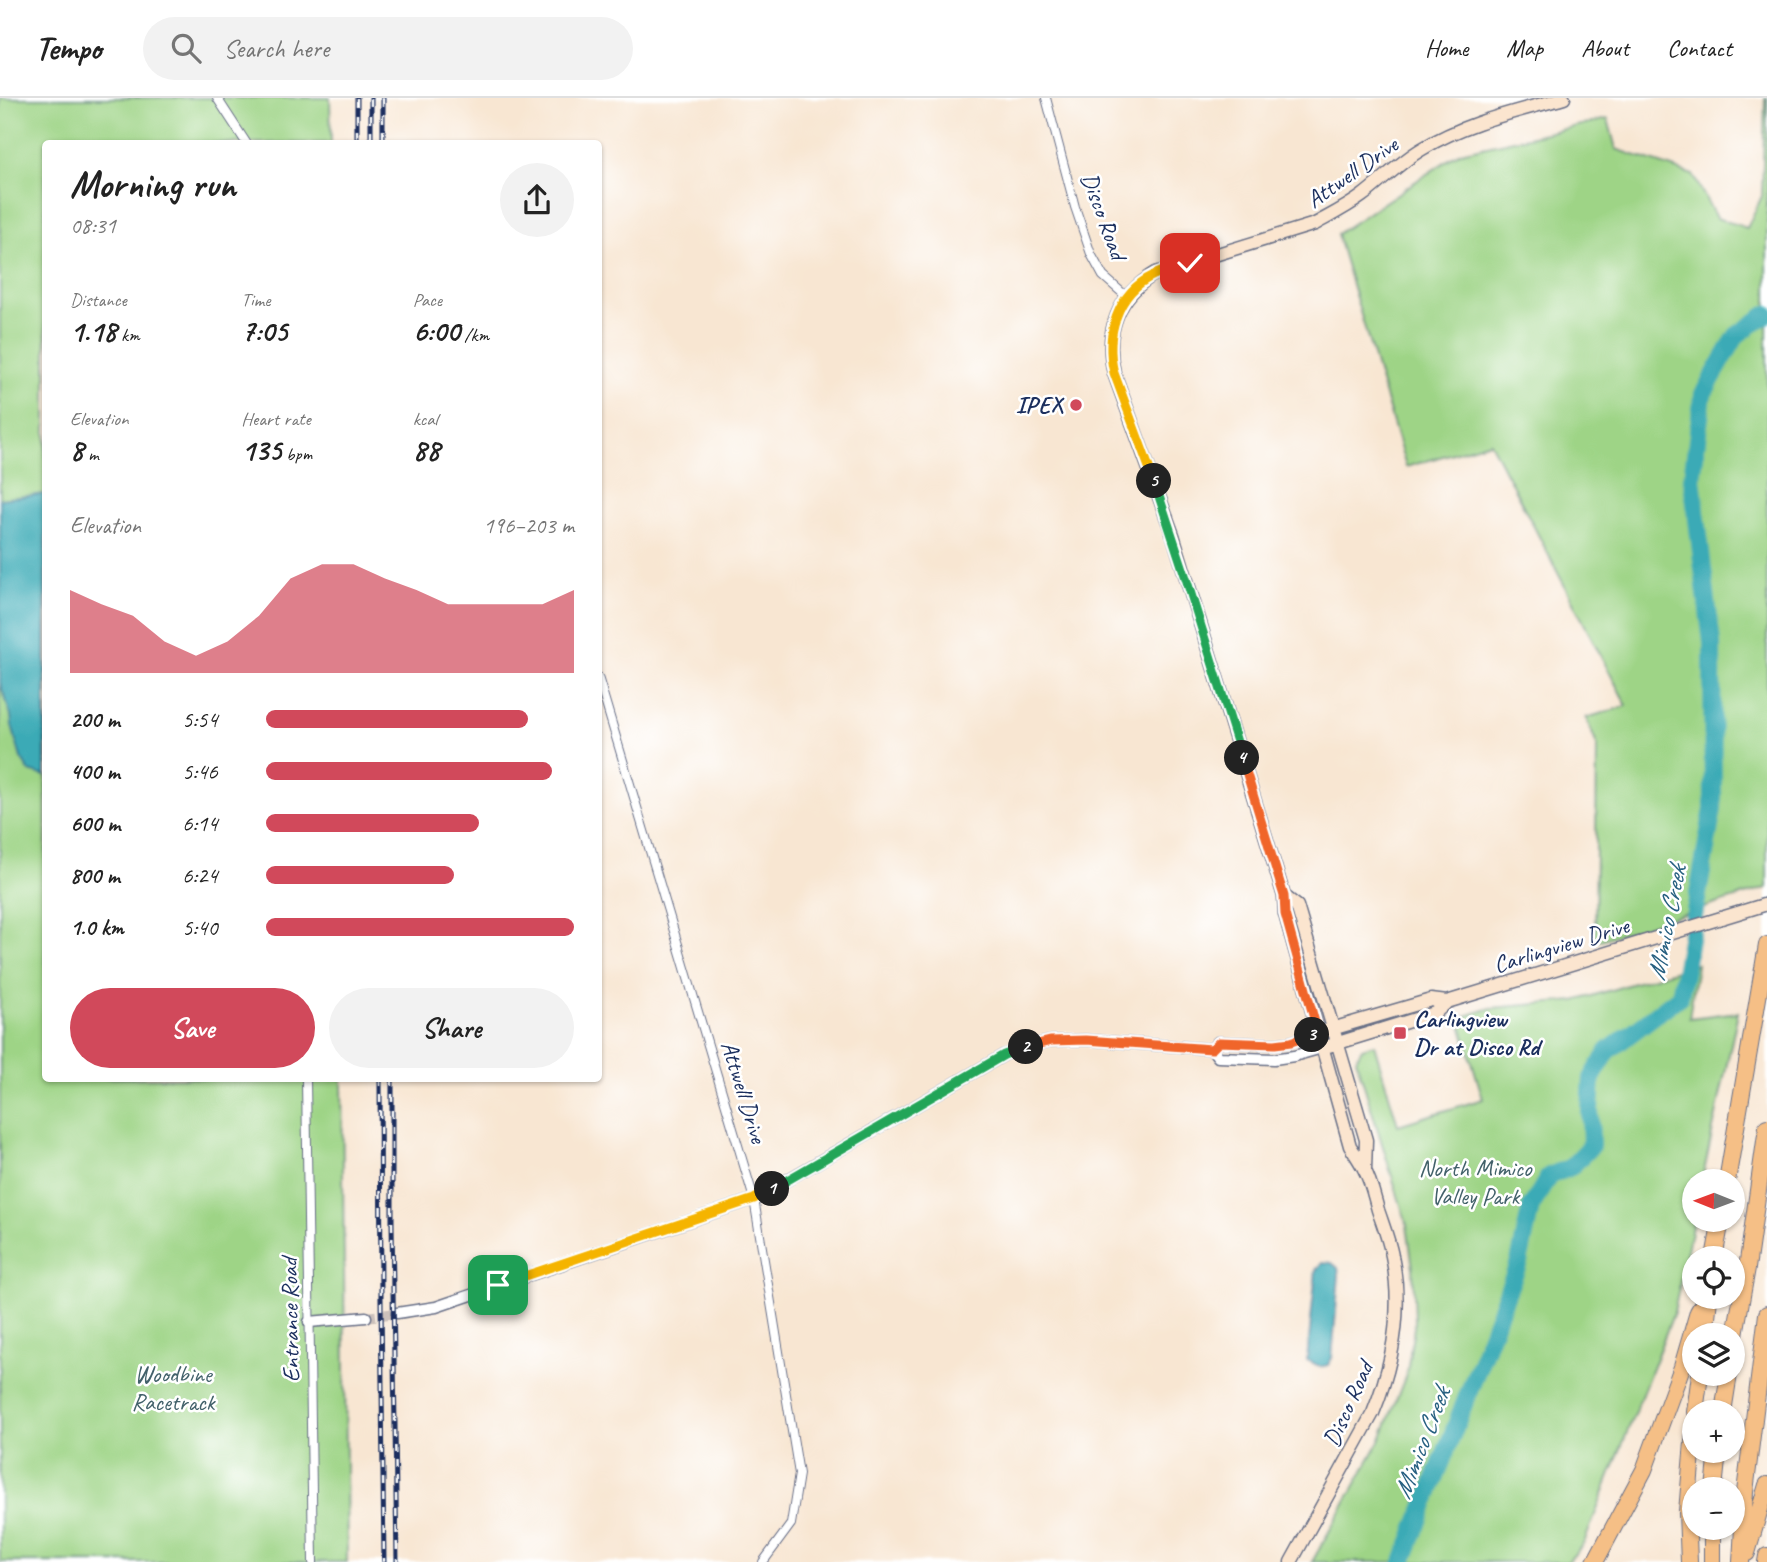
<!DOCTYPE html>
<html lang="en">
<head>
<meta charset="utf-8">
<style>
  :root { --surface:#fff; --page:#f2f2f2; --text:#222; --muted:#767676; --line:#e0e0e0; --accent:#d1495b }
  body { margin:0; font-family:Caveat,sans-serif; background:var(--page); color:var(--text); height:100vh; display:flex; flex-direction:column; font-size:26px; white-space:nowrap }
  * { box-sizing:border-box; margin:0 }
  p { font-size:23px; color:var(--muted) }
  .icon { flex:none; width:38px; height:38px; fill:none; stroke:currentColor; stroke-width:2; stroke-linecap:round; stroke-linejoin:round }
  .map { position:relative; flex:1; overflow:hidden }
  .panel { position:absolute; left:42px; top:42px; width:560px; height:942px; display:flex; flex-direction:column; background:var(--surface); border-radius:7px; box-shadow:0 2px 5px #0004 }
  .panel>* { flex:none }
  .needle { width:46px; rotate:271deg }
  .buttons { position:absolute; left:1682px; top:1071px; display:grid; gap:14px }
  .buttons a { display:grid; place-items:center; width:63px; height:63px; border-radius:50%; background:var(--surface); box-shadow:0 2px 5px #0004; font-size:35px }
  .pin { position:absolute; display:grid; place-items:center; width:60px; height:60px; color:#fff; margin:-30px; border-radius:14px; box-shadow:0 4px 10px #0006 }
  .km { position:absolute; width:35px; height:35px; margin:-18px; border-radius:50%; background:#222; color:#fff; font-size:19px; line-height:35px; text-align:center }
  .round { display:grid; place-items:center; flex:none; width:74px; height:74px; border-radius:37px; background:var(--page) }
  .head { display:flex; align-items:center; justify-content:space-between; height:119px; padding:0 28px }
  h1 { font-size:38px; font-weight:800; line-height:52px }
  .metrics { display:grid; grid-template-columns:repeat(3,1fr); gap:10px; height:119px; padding:7px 28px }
  .metrics div { display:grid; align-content:center }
  .metrics b { font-size:30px; font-weight:800 }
  .metrics small { font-size:19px; font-weight:400 }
  .metrics p { font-size:19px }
  .chart { height:196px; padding:14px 28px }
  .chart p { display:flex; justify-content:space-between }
  .chart svg { width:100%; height:126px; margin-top:7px; fill:var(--accent); opacity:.7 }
  .action { display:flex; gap:14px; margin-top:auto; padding:14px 28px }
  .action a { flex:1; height:80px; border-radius:42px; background:var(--accent); color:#fff; font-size:28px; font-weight:800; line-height:80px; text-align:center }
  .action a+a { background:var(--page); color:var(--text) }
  ul { padding:0 28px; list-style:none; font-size:23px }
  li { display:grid; grid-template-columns:112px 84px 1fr; align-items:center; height:52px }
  li i { height:18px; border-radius:9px; background:var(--accent) }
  header { display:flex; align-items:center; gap:42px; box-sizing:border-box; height:98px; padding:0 35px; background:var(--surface); border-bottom:2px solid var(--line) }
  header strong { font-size:33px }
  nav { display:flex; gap:38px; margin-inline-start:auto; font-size:24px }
  .search { width:490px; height:63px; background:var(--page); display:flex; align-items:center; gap:18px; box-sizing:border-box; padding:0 24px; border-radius:38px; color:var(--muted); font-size:26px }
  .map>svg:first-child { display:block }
  .green { fill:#9ed486; stroke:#5c8272; stroke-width:2 }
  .water { fill:#3aaab6; stroke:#2a6c8a; stroke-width:2 }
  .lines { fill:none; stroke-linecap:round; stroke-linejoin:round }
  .river { stroke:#3aaab6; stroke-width:18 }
  .tertiary-tunnel { stroke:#ccc1bb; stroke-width:10; stroke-dasharray:10 5; stroke-linecap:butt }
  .minor-casing { stroke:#686f87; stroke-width:10 }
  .tertiary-casing { stroke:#686f87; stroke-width:13 }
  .secondary-casing { stroke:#686f87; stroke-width:15 }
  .motorway-casing { stroke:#686f87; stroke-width:18 }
  .minor { stroke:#fff; stroke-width:8 }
  .tertiary { stroke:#fff; stroke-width:10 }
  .secondary { stroke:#fbe5cf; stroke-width:12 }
  .motorway { stroke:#f5bf86; stroke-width:16 }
  .rail-casing { stroke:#1b2f5e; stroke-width:5 }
  .rail { stroke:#fff; stroke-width:2.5; stroke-dasharray:8; stroke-linecap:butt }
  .split-1-casing { stroke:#fff; stroke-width:14 }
  .split-2-casing { stroke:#fff; stroke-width:14 }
  .split-3-casing { stroke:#fff; stroke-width:14 }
  .split-4-casing { stroke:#fff; stroke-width:14 }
  .split-5-casing { stroke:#fff; stroke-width:14 }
  .split-6-casing { stroke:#fff; stroke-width:14 }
  .split-1 { stroke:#f5b400; stroke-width:9 }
  .split-2 { stroke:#22a559; stroke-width:9 }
  .split-3 { stroke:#f0652b; stroke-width:9 }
  .split-4 { stroke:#f0652b; stroke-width:9 }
  .split-5 { stroke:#22a559; stroke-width:9 }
  .split-6 { stroke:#f5b400; stroke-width:9 }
  .poi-dot { fill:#d1495b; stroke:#fff; stroke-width:2.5 }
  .labels { text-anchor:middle; stroke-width:5; stroke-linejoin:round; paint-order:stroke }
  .street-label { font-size:24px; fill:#1b2f5e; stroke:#fff }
  .poi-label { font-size:24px; font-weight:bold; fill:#1b2f5e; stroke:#fff; text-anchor:end }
  .park-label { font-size:24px; fill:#42616a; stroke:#fff }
  .water-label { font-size:26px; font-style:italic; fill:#276081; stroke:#fff }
</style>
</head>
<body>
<header>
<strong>Tempo</strong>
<div class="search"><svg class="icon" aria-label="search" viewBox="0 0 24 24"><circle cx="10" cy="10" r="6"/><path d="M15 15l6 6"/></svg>Search here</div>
<nav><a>Home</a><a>Map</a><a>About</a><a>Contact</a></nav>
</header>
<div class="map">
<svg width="1767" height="1464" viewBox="0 0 1767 1464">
  <rect width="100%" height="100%" fill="#fff"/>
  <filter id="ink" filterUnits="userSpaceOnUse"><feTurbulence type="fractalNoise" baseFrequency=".0143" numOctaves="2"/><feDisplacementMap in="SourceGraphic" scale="14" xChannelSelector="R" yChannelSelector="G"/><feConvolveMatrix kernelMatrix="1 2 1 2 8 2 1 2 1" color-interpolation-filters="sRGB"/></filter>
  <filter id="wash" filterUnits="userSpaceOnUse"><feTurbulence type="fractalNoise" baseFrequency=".00686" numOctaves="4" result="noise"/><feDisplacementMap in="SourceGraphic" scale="28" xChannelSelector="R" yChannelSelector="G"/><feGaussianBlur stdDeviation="1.57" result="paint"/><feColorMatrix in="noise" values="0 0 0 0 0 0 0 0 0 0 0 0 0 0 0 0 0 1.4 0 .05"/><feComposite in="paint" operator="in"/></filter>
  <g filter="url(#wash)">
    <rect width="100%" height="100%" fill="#f8e6d2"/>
    <!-- green -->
    <path class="green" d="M0,0H330L331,45L46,46V980H342L347,1464H0Z
      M1765,0H1767V790L1595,844L1597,647L1586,620L1627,608L1490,344L1406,369L1337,136L1460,54L1608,21L1616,51L1693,77L1716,120L1747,130L1762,98Z
      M1697,866L1689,920L1738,914L1702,1083H1694V1119L1674,1214L1584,1445L1568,1464H1402L1476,1290L1473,1278L1462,1301L1397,1464H1312L1381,1341L1407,1274L1415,1223L1413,1170L1407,1127L1356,961L1362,950L1374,946L1398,1027L1483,1001L1459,920L1491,910L1575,903Z"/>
    <!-- water -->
    <path class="water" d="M45,396H46L45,678L29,673L21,660L12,628L11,618L0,585V401Z
      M1322,1164L1332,1165L1338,1170L1339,1177L1332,1260L1328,1267L1321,1269L1307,1262L1316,1172Z"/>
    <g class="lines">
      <!-- river -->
      <path class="river" d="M1403,1464L1519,1164L1531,1109L1549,1078L1571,1069L1591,1048L1590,1011L1592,980L1608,953L1680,898L1713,711L1712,545L1692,380L1703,296L1737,237L1767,216"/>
    </g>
  </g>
  <g filter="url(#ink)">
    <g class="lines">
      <!-- tertiary-tunnel -->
      <path class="tertiary-tunnel" d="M366,1219L397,1215"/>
      <!-- minor casing -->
      <g class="minor-casing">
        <path id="minor" d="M217,0L247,46
          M1046,0L1075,109L1091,156L1103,178L1127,199
          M598,579L754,1101L799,1376L791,1426L763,1464
          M306,980L313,1464"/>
      </g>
      <!-- tertiary casing -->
      <g class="tertiary-casing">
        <path id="tertiary" d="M1212,951L1218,944L1275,946L1291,944L1318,935
          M397,1215L436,1209L754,1101L1004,957L1029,948L1051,943L1086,942L1212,951L1218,959L1274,961L1294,958L1322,950
          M309,1224L366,1219"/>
      </g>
      <!-- secondary casing -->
      <g class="secondary-casing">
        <path id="secondary" d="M1284,798L1297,808L1366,1042L1365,1072
          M1318,935L1431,902L1447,904L1767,806
          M1322,950L1435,915L1447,904
          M1291,1464L1373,1315C1393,1266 1403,1211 1392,1158C1389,1142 1383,1127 1378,1112C1374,1098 1371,1083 1364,1071C1360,1063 1355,1056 1350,1048L1285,816L1284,798L1173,437L1114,275C1104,233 1118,197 1156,175L1315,126C1331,117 1347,109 1362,98C1382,83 1400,64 1422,51C1466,24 1515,14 1564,0"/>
      </g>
      <!-- motorway casing -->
      <g class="motorway-casing">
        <path id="motorway" d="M1727,1083L1767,847
          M1714,1160L1721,1122
          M1705,1237L1709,1201
          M1732,1253L1747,1170L1767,1029
          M1695,1314L1700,1276
          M1723,1314L1729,1276
          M1714,1391L1718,1353
          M1712,1430V1464
          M1747,1455L1767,1387
          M1595,1464L1644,1372L1682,1269L1698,1214L1707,1199
          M1689,1464L1687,1414L1694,1332
          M1741,1464L1745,1394L1767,1216
          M1766,1464L1767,1458"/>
      </g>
      <!-- minor -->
      <use href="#minor" class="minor"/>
      <!-- tertiary -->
      <use href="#tertiary" class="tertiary"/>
      <!-- secondary -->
      <use href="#secondary" class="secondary"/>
      <!-- motorway -->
      <use href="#motorway" class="motorway"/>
      <!-- rail casing -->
      <g class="rail-casing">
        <path id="rail" d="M357,0V46
          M371,0V46
          M383,0V46
          M380,980L381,1202L384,1464
          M392,980V1124L397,1464"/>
      </g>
      <!-- rail -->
      <use href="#rail" class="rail"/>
    </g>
  </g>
  <g class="lines" filter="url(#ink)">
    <!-- split-1 casing -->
    <g class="split-1-casing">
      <path id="split-1" d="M498,1187L754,1101L772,1091"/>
    </g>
    <!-- split-2 casing -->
    <g class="split-2-casing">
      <path id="split-2" d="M772,1091L1004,957L1026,949"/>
    </g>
    <!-- split-3 casing -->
    <g class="split-3-casing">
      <path id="split-3" d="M1026,949L1051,943L1086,942L1212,951L1219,944L1275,946L1291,944L1312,937"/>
    </g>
    <!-- split-4 casing -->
    <g class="split-4-casing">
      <path id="split-4" d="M1242,660L1284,798L1285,816L1318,935L1312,937"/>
    </g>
    <!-- split-5 casing -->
    <g class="split-5-casing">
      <path id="split-5" d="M1154,383L1185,477L1242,660"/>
    </g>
    <!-- split-6 casing -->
    <g class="split-6-casing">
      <path id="split-6" d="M1154,383L1114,275C1105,238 1116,195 1154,177C1165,171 1178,169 1190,165"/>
    </g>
    <!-- split-1 -->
    <use href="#split-1" class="split-1"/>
    <!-- split-2 -->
    <use href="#split-2" class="split-2"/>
    <!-- split-3 -->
    <use href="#split-3" class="split-3"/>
    <!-- split-4 -->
    <use href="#split-4" class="split-4"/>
    <!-- split-5 -->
    <use href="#split-5" class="split-5"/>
    <!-- split-6 -->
    <use href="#split-6" class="split-6"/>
  </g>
  <!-- markers -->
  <g class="poi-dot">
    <circle cx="1076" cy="307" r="7"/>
    <rect x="1393" y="928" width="14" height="14" rx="3.5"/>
  </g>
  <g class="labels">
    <!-- street labels -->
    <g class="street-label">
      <text transform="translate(1352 74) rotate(-35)" y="8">Attwell Drive</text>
      <text transform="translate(1104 118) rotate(70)" y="8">Disco Road</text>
      <text transform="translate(1561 847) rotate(-17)" y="8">Carlingview Drive</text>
      <text transform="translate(744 994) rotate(73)" y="8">Attwell Drive</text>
      <text transform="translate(290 1222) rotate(-91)" y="8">Entrance Road</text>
      <text transform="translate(1348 1306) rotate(-66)" y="8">Disco Road</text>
    </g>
    <!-- poi labels -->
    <g class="poi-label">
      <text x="1062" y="315">IPEX</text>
      <text x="1414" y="929" text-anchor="start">Carlingview<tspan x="1414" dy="28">Dr at Disco Rd</tspan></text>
    </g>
    <!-- park labels -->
    <g class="park-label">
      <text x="1475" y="1078">North Mimico<tspan x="1475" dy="28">Valley Park</tspan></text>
      <text x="173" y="1284">Woodbine<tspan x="173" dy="28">Racetrack</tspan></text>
    </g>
    <!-- water labels -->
    <g class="water-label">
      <text transform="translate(1666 825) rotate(-79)" y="9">Mimico Creek</text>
      <text transform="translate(1421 1345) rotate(-69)" y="9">Mimico Creek</text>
    </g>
  </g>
</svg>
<div class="buttons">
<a><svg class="needle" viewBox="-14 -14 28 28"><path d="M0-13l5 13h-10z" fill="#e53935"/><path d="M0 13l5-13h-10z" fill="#767676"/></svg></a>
<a><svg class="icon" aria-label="locate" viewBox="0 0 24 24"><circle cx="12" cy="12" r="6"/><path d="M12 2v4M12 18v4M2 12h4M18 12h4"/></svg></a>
<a><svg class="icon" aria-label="layers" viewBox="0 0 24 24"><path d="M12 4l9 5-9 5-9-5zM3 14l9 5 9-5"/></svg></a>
<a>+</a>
<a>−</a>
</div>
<div class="pin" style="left:498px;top:1187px;background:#1e9e55"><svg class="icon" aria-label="arrive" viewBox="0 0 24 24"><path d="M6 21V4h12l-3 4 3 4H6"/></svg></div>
<div class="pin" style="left:1190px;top:165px;background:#d93025"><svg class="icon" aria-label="check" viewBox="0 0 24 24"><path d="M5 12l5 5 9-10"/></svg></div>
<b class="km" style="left:772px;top:1091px">1</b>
<b class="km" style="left:1026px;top:949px">2</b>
<b class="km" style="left:1312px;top:937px">3</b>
<b class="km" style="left:1242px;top:660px">4</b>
<b class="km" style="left:1154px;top:383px">5</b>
<section class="panel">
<div class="head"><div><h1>Morning run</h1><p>08:31</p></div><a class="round"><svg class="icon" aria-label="share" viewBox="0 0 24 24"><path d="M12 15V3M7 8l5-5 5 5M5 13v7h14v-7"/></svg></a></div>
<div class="metrics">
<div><p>Distance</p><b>1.18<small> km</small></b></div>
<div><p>Time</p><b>7:05</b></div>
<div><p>Pace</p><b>6:00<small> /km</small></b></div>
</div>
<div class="metrics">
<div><p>Elevation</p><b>8<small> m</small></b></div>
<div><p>Heart rate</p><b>135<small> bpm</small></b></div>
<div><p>kcal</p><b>88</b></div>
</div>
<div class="chart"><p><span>Elevation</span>196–203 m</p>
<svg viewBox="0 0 160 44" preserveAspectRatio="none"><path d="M0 44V15L10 20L20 24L30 33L40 38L50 33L60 24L70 11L80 6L90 6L100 11L110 15L120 20L130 20L140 20L150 20L160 15V44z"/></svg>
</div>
<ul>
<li><b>200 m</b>5:54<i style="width:85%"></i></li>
<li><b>400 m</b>5:46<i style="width:93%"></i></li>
<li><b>600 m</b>6:14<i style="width:69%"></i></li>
<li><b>800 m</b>6:24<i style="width:61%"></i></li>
<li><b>1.0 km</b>5:40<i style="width:100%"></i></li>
</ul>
<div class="action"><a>Save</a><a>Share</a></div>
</section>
</div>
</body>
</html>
